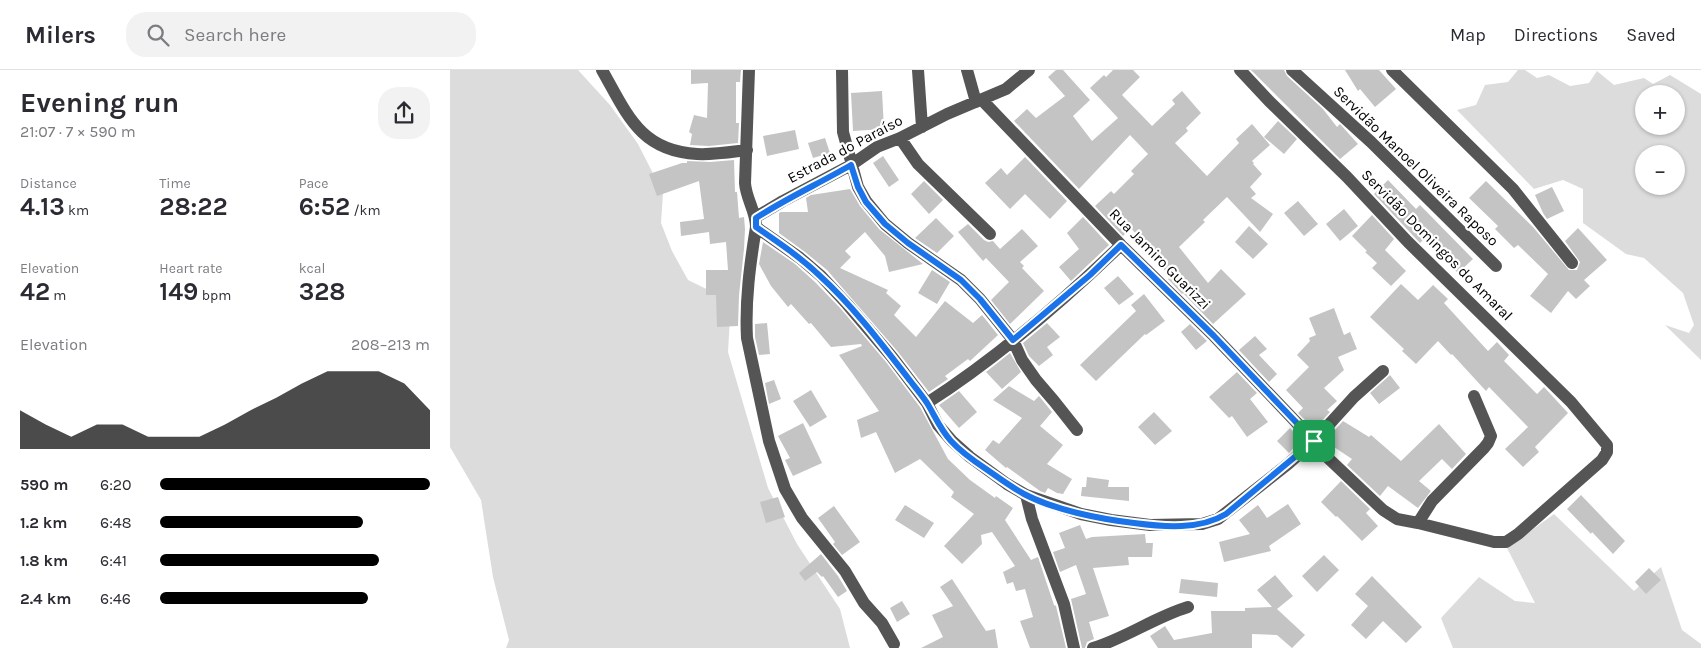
<!DOCTYPE html>
<html lang="en">
<head>
<meta charset="utf-8">
<style>
  :root { --surface:#fff; --page:#f2f2f3; --text:#2b2b33; --muted:#7c7c81; --line:#e1e1e2; --accent:#000 }
  body { margin:0; font-family:Karla,sans-serif; background:var(--page); color:var(--text); height:100vh; display:flex; flex-direction:column; font-size:19px; white-space:nowrap }
  * { box-sizing:border-box; margin:0 }
  p { font-size:16px; color:var(--muted) }
  .icon { flex:none; width:28px; height:28px; fill:none; stroke:currentColor; stroke-width:2; stroke-linecap:round; stroke-linejoin:round }
  .map { position:relative; flex:1; overflow:hidden }
  .details { display:flex; flex-direction:column; background:var(--surface); width:450px }
  .details>* { flex:none }
  .controls { position:absolute; left:1185px; top:15px; display:grid; gap:10px }
  .controls a { display:grid; place-items:center; width:50px; height:50px; border-radius:50%; background:var(--surface); box-shadow:0 1px 4px #0004; font-size:25px }
  .pin { position:absolute; display:grid; place-items:center; width:42px; height:42px; color:#fff; margin:-21px; border-radius:10px; box-shadow:0 2px 8px #0006 }
  .round { display:grid; place-items:center; flex:none; width:52px; height:52px; border-radius:20px; background:var(--page) }
  .head { display:flex; align-items:center; justify-content:space-between; height:85px; padding:0 20px }
  h1 { font-size:28px; font-weight:700; line-height:38px }
  .stats { display:grid; grid-template-columns:repeat(3,1fr); gap:8px; height:85px; padding:5px 20px }
  .stats div { display:grid; align-content:center }
  .stats b { font-size:25px; font-weight:700 }
  .stats small { font-size:14px; font-weight:400 }
  .stats p { font-size:14px }
  .chart { height:140px; padding:10px 20px }
  .chart p { display:flex; justify-content:space-between }
  .chart svg { width:100%; height:90px; margin-top:5px; fill:var(--accent); opacity:.7 }
  ul { padding:0 20px; list-style:none; font-size:16px }
  li { display:grid; grid-template-columns:80px 60px 1fr; align-items:center; height:38px }
  li i { height:12px; border-radius:6px; background:var(--accent) }
  header { display:flex; align-items:center; gap:30px; box-sizing:border-box; height:70px; padding:0 25px; background:var(--surface); border-bottom:1px solid var(--line) }
  header strong { font-size:24px }
  nav { display:flex; gap:28px; margin-inline-start:auto; font-size:18px }
  .search { width:350px; height:45px; background:var(--page); display:flex; align-items:center; gap:12px; box-sizing:border-box; padding:0 18px; border-radius:20px; color:var(--muted); font-size:19px }
  main { display:flex; flex:1; min-height:0 }
  .map>svg:first-child { display:block }
  .green { fill:#dcdcdc; fill-rule:evenodd }
  .building { fill:#c4c4c4 }
  .lines { fill:none; stroke-linecap:round; stroke-linejoin:round }
  .minor { stroke:#555; stroke-width:12 }
  .route-casing { stroke:#fff; stroke-width:10 }
  .route { stroke:#1a73e8; stroke-width:6 }
  .labels { text-anchor:middle; stroke-width:4.5; stroke-linejoin:round; paint-order:stroke }
  .street-label { font-size:15px; fill:#000; stroke:#fff }
</style>
</head>
<body>
<header>
<strong>Milers</strong>
<div class="search"><svg class="icon" aria-label="search" viewBox="0 0 24 24"><circle cx="10" cy="10" r="6"/><path d="M15 15l6 6"/></svg>Search here</div>
<nav><a>Map</a><a>Directions</a><a>Saved</a></nav>
</header>
<main>
<section class="details">
<div class="head"><div><h1>Evening run</h1><p>21:07 · 7 × 590 m</p></div><a class="round"><svg class="icon" aria-label="share" viewBox="0 0 24 24"><path d="M12 15V3M7 8l5-5 5 5M5 13v7h14v-7"/></svg></a></div>
<div class="stats">
<div><p>Distance</p><b>4.13<small> km</small></b></div>
<div><p>Time</p><b>28:22</b></div>
<div><p>Pace</p><b>6:52<small> /km</small></b></div>
</div>
<div class="stats">
<div><p>Elevation</p><b>42<small> m</small></b></div>
<div><p>Heart rate</p><b>149<small> bpm</small></b></div>
<div><p>kcal</p><b>328</b></div>
</div>
<div class="chart"><p><span>Elevation</span>208–213 m</p>
<svg viewBox="0 0 160 44" preserveAspectRatio="none"><path d="M0 44V25L10 32L20 38L30 32L40 32L50 38L60 38L70 38L80 32L90 25L100 19L110 12L120 6L130 6L140 6L150 12L160 25V44z"/></svg>
</div>
<ul>
<li><b>590 m</b>6:20<i style="width:100%"></i></li>
<li><b>1.2 km</b>6:48<i style="width:75%"></i></li>
<li><b>1.8 km</b>6:41<i style="width:81%"></i></li>
<li><b>2.4 km</b>6:46<i style="width:77%"></i></li>
</ul>
</section>
<div class="map">
<svg width="1251" height="578" viewBox="0 0 1251 578">
  <rect width="100%" height="100%" fill="#fff"/>
  <!-- green -->
  <path class="green" d="M0,0H128L160,35L188,74L213,123L211,153L222,181L238,210L281,231L278,282L318,418L347,474L390,539L400,578H56L59,570L43,507L31,430L0,377Z
    M1068,0H1075L1087,8L1099,5L1120,16L1139,13L1147,1L1164,15L1194,8L1203,14L1220,5L1251,24V290L1215,255L1239,263L1244,255L1233,223L1194,188L1176,184L1133,153V119L1113,110L1084,119L1007,40L1026,35L1035,15L1058,12ZM1194,24H1226V56H1194ZM1194,84H1226V116H1194Z
    M1104,444L1184,521L1211,497L1232,560L1251,574V578H1003L991,548L1029,507L1065,531L1085,533L1057,478Z"/>
  <!-- building -->
  <path class="building" d="M241,0H291L290,12H286V53H289L288,73L259,76L240,75L242,64L239,62L244,45L257,48L258,13L241,14Z
    M606,0H613L640,30L623,46L642,71L668,48L640,18L654,5L656,7L663,0H683L690,7L672,25L702,56L725,34L722,30L732,21L751,43L736,58L738,61L725,73L757,106L789,73L786,69L802,54L820,75L802,91L804,93L803,94L812,104L800,117L806,124L801,128L823,144L810,162L777,127L753,150L755,152L729,177L758,213L771,199L796,224L763,254L733,223L732,224L721,212L718,209L720,207L681,158L673,166L645,136L661,121L664,124L684,104L681,101L698,84L680,65L629,119L564,51L577,39L586,48L615,26L598,7Z
    M801,0H834L837,6L873,39L887,57L890,54L908,74L890,89Z
    M895,0H929L946,19L925,37L910,19L908,21Z
    M432,21L434,59L403,61L401,23Z
    M828,51L847,69L834,84L814,67Z
    M345,60L349,79L317,86L313,66Z
    M375,68L380,83L363,88L358,73Z
    M433,86L449,110L439,117L423,93Z
    M575,87L617,131L600,149L575,124L560,139L535,113L551,98L557,105Z
    M284,90L285,122H287L289,148L294,147L295,159L294,179L289,225L288,256L267,257L266,225H256V200H278L276,172L260,174L259,162L231,166L230,152L254,149L249,111L207,126L199,104L232,93H237V91L260,92Z
    M938,110L966,139L970,135L1023,189L1008,203L974,169L970,173L924,124Z
    M474,111L493,130L479,144L461,124Z
    M1036,111L1083,157L1119,200H1127L1130,192L1115,171L1128,158L1157,190L1134,210L1140,216L1126,229L1118,221L1101,243L1080,226L1098,204L1068,175L1064,178L1045,159L1048,156L1019,128Z
    M1102,117L1114,141L1097,149L1093,143L1085,125Z
    M400,119L410,136L429,159L473,194L439,202L435,186L415,162L395,181L401,187L390,198L438,220L436,223L451,236L444,245L466,267L495,231L523,253L532,245L548,265L520,291L518,289L495,306L498,309L479,322L448,282L377,200L355,182L329,163V143L331,142H358L356,128L361,125Z
    M848,131L868,154L854,166L834,143Z
    M894,139L908,156L890,171L876,154Z
    M922,145L944,169L935,180L956,201L941,216L922,198L927,193L915,182L917,181L902,166Z
    M633,147L659,175L621,211L609,197L629,179L617,163Z
    M486,148L504,166L487,183L465,168Z
    M518,154L534,170L538,172L543,171L550,179L572,159L588,176L570,192L574,196L572,198L594,221L560,254L541,230L559,212L536,188L533,191L508,162Z
    M799,156L818,174L803,189L785,172Z
    M313,172L345,194L365,212L391,239L436,292L470,337L498,389L520,410L545,428L546,426L563,438L555,450L581,490L588,487L604,535L606,536L616,578H580L570,551L583,547L575,519L566,521L563,512L557,514L553,502L565,496L542,462L531,465L532,474L512,494L494,476L524,444L501,427L504,422L470,389L445,403L426,362L411,368L407,350L429,341L389,285L412,276L411,274L381,277L361,253L359,254L341,234L338,237L321,216L309,194Z
    M482,200L500,212L487,234L468,223Z
    M668,206L684,224L669,235L654,218Z
    M951,214L968,230L983,215L998,229L994,233L1038,281L1047,272L1059,285L1054,291L1087,324L1094,317L1118,343L1085,377L1089,382L1073,397L1055,379L1078,357L1039,317L1036,321L1002,284L1001,285L988,271L966,294L952,281L954,279L920,247Z
    M694,224L715,251L696,265L695,264L646,311L630,295L686,241L681,235Z
    M884,238L894,265L900,262L907,279L888,287L894,300L874,318L887,331L877,340L880,342L864,359L848,343L853,338L836,320L859,297L847,285L860,271L859,268L866,265L859,248Z
    M317,253L320,284L309,285L305,267V254Z
    M597,253L610,267L597,277L603,285L589,296L579,286L573,273Z
    M740,254L757,271L746,280L731,262Z
    M805,266L817,279L809,285L827,304L819,312L789,280Z
    M560,283L571,302L552,319L536,302Z
    M787,302L807,323L800,329L818,352L797,367L782,346L779,348L759,327Z
    M940,305L950,318L929,334L920,323Z
    M324,310L331,329L319,334L315,313Z
    M559,316L584,331L589,326L602,342L590,356L613,375L597,394L622,409L613,424L607,423L598,418L595,423L590,421L557,397L556,398L535,380L543,370L549,374L572,348L543,330Z
    M361,320L377,347L360,357L343,331Z
    M509,321L527,342L509,358L489,335Z
    M704,342L722,361L705,375L688,357Z
    M893,351L919,367L921,365L951,391L989,354L1016,384L1002,399L992,389L969,411L981,421L968,438L938,416L930,426L897,395L902,389L875,371Z
    M353,353L372,393L343,406L335,390L340,388L328,366Z
    M840,358L851,370L839,383L827,371Z
    M637,407L659,410L658,417H679V431L631,426L632,417H636Z
    M891,411L920,439L916,443L928,456L912,471L887,446L886,447L871,432Z
    M1131,425L1175,471L1163,484L1142,462L1141,464L1117,439Z
    M328,427L335,447L316,453L310,432Z
    M838,434L851,454L819,476L821,481L774,492L769,472L800,464L789,450L808,435L817,448Z
    M455,435L484,453L474,468L445,450Z
    M384,436L410,472L392,485L383,474L385,472L368,448Z
    M630,455L636,469L642,467L695,464L696,473H703L702,487H678L679,495L643,498L659,546L639,552L644,569L637,572L635,578H632L621,529L636,524L626,495L610,502L603,482L615,478L609,463Z
    M371,484L388,506L397,521L388,527L373,506L372,507L367,502L355,511L349,503Z
    M874,485L889,500L867,522L852,506Z
    M1199,498L1211,510L1196,524L1185,512Z
    M825,505L843,526L827,539L855,565L842,578L827,565L802,564V578H708L700,566L715,556L724,570L762,563L761,541H795V538L822,537L807,520Z
    M922,506L972,557L956,573L933,551L916,569L901,555L918,536L905,524Z
    M502,509L536,561L545,559L548,578H471L493,567L482,545L503,536L490,517Z
    M731,509L768,513L767,527L729,523Z
    M452,531L460,544L447,552L440,538Z"/>
  <g class="lines">
    <!-- minor -->
    <path class="minor" d="M152,0C177,44 190,81 247,84C263,85 281,82 297,80
      M299,0L295,113C296,129 306,141 306,157L350,188L371,206L397,234L442,287L477,333L488,355L502,371L520,387L557,414L576,425L631,444L661,450L700,455L752,454L768,449L838,394L864,371L904,327L933,301
      M392,0L393,62L408,117L416,131L435,154L458,173L511,210L530,229L563,270L572,290L586,310L604,331L627,360
      M468,0L472,57
      M517,0L526,32
      M842,0L921,72L1046,196
      M942,0L1063,119L1122,193
      M532,30L671,175L764,266L864,371L878,388L933,440L947,449L968,453L1044,472H1056L1068,464L1152,390L1157,382V375L1121,332L958,172L897,107L819,31L790,0
      M450,68L468,94L540,164
      M306,147L333,131L401,95L427,77L450,68L497,44L556,19L579,0
      M306,157C300,194 295,231 297,268L319,371L335,419L352,448L395,501L414,533L432,553L444,574
      M477,333C547,288 611,233 671,175
      M576,425L582,449L614,534L624,578
      M968,453L982,431L1034,378L1038,373L1041,366L1024,326
      M643,578C676,568 705,547 738,537"/>
  </g>
  <g class="lines">
    <!-- route casing -->
    <g class="route-casing">
      <path id="route" d="M401,95L408,117L416,132L435,154L458,173L511,210L530,229L563,270L640,205L671,175L764,266L864,371L776,444C750,460 714,457 684,453C650,449 604,440 574,424C561,417 549,408 536,399C524,391 511,382 501,371C490,359 485,346 477,333C471,324 464,316 458,308C431,273 403,236 369,205C350,187 328,172 306,157V148C337,128 370,113 401,95Z"/>
    </g>
    <!-- route -->
    <use href="#route" class="route"/>
  </g>
  <g class="labels">
    <!-- street labels -->
    <g class="street-label">
      <text transform="translate(395 79) rotate(-28)" y="5">Estrada do Paraíso</text>
      <text transform="translate(966 96) rotate(44)" y="5">Servidão Manoel Oliveira Raposo</text>
      <text transform="translate(987 175) rotate(45)" y="5">Servidão Domingos do Amaral</text>
      <text transform="translate(710 189) rotate(45)" y="5">Rua Jamiro Guarizzi</text>
    </g>
  </g>
</svg>
<div class="controls">
<a>+</a>
<a>−</a>
</div>
<div class="pin" style="left:864px;top:371px;background:#1e9e55"><svg class="icon" aria-label="arrive" viewBox="0 0 24 24"><path d="M6 21V4h12l-3 4 3 4H6"/></svg></div>
</div>
</main>
</body>
</html>
